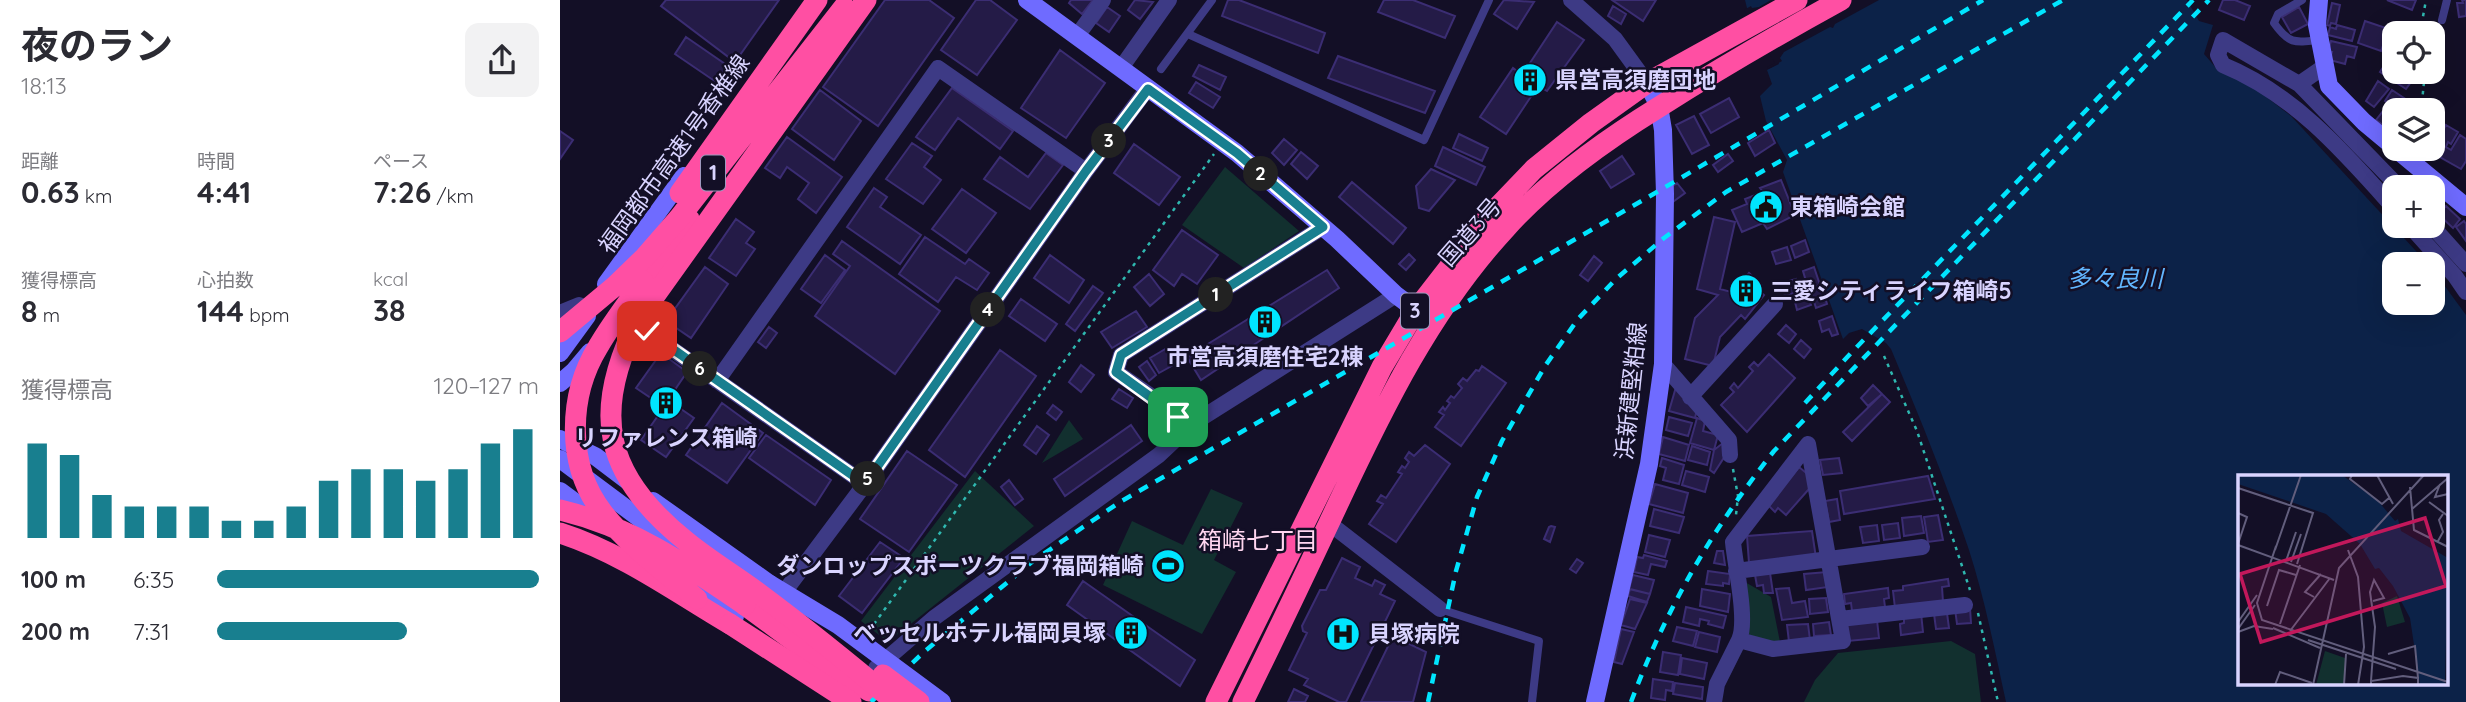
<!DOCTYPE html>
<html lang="ja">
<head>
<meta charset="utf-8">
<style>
  :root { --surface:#fff; --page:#f2f2f3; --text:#2b2b33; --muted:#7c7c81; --accent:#187f8f }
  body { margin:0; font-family:Quicksand,"Noto Sans JP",sans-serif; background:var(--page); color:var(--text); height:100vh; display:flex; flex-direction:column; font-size:26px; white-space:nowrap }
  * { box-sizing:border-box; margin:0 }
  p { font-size:23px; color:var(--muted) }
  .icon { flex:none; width:38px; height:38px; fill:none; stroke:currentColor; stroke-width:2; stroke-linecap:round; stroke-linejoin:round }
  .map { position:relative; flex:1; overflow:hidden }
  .side { display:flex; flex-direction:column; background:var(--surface); width:560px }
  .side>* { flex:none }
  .tools { position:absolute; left:1822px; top:21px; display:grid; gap:14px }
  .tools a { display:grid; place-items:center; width:63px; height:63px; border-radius:14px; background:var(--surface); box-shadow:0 7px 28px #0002; font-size:35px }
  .pin { position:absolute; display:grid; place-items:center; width:60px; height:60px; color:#fff; margin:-30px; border-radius:14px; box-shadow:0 4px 10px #0006 }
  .km { position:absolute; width:35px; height:35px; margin:-18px; border-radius:50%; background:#222; color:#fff; font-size:19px; line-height:35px; text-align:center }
  .round { display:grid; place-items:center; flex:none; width:74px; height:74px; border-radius:14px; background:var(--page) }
  .overview { display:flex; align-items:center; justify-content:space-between; height:119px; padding:0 21px }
  h1 { font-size:38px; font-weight:700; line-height:52px }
  .stats { display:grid; grid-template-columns:repeat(3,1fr); gap:10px; height:119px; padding:7px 21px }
  .stats div { display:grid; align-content:center }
  .stats b { font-size:30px; font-weight:700 }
  .stats small { font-size:19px; font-weight:400 }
  .stats p { font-size:19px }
  .chart { height:196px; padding:14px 21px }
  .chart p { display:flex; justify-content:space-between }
  .chart svg { width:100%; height:126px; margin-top:7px; stroke:var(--accent); stroke-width:6 }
  ul { padding:0 21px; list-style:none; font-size:23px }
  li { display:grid; grid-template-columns:112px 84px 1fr; align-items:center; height:52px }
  li i { height:18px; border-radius:9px; background:var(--accent) }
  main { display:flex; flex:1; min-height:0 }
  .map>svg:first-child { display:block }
  .green { fill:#12302f }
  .water { fill:#0c2248; fill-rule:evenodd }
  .pier { fill:#130f26 }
  .building { fill:#241b47; stroke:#3b2d73; stroke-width:2 }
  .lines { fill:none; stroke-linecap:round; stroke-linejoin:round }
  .path { stroke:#2fb8b0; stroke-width:2.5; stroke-dasharray:3.5 5; stroke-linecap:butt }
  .lane { stroke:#3d3a85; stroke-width:8 }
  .street { stroke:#3d3a85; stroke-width:16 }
  .secondary { stroke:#6f6bff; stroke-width:18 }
  .highway { stroke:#ff4fa3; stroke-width:21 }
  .rail { stroke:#00e5ff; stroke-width:4.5; stroke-dasharray:10 9; stroke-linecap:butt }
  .secondary-bridge { stroke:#6f6bff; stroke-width:18 }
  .highway-bridge { stroke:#ff4fa3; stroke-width:21 }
  .route-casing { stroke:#fff; stroke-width:14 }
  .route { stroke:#187f8f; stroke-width:9 }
  .labels { text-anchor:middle; stroke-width:5; stroke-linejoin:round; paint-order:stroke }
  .shield { fill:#130f26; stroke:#9e99be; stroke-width:2 }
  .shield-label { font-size:21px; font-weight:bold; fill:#d9d4ff }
  .poi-label { font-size:23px; font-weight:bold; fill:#d9d4ff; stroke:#130f26; text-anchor:start }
  .street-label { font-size:23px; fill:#d9d4ff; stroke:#130f26 }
  .water-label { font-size:24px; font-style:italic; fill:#62b6ff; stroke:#130f26 }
  .neighbourhood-label { font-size:24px; fill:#ffd6f0; stroke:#130f26 }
  .inset-road { fill:none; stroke:#625e7d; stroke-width:2 }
  .view { fill:#c2185b; fill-opacity:0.15; stroke:#c2185b; stroke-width:3.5 }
  .inset-edge { fill:none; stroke:#d9d4ff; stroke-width:3.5 }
</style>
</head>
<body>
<main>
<section class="side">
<div class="overview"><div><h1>夜のラン</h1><p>18:13</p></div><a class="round"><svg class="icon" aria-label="share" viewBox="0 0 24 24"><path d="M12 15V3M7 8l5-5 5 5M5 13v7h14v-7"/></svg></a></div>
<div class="stats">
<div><p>距離</p><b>0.63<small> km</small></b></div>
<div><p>時間</p><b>4:41</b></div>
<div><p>ペース</p><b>7:26<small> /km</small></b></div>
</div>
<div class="stats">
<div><p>獲得標高</p><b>8<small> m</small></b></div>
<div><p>心拍数</p><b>144<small> bpm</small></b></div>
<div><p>kcal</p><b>38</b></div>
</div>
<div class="chart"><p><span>獲得標高</span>120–127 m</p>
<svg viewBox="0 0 160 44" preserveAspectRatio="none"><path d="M5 44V11M15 44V15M25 44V29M35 44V33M45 44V33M55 44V33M65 44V38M75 44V38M85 44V33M95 44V24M105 44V20M115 44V20M125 44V24M135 44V20M145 44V11M155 44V6"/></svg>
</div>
<ul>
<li><b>100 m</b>6:35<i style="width:100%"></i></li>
<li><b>200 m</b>7:31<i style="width:59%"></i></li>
</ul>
</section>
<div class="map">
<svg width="1906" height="702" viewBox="0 0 1906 702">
  <rect width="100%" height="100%" fill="#130f26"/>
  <!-- green -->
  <path class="green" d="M665,167L739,231L684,268L622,225Z
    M509,420L523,439L482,463Z
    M415,471L474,526L328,642L301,621Z
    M651,489L683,503L654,560L676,572L642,634L543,585L572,521L623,545Z
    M1185,582L1211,597L1220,642L1188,638Z
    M1391,641L1415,654L1421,702H1244L1255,680L1278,653Z"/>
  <!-- water -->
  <path class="water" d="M1185,0H1627L1639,21L1653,25L1644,54L1657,69L1687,82L1731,116L1868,264H1834V303H1872L1873,270L1906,315V702H1446C1435,651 1425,600 1409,550C1386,482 1359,415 1331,349L1326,343L1302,329L1289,333L1283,339L1223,172L1227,160L1206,121L1200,96L1212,84L1207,70L1219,64L1187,8ZM1680,476H1887V683H1680Z"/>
  <!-- pier -->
  <path class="pier" d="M1211,0H1319L1275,24L1273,28L1270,27L1224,52L1220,58L1222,61L1208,69L1207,67L1215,63L1184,10L1191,6L1192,8L1199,7Z"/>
  <!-- building -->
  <path class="building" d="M106,0H219L175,62L101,6Z
    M325,0H369L394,18L318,126L263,87Z
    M416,0H430L457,20L417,75L381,50Z
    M511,0H533L522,14L509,3Z
    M575,0L593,2L580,19L568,10Z
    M668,0H679L765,33L758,53L662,16Z
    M824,0H853L895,16L885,38L818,12Z
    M944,0L974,2L957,29L934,14Z
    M1052,0H1096L1083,21Z
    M1663,0H1675L1690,6L1684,20L1659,10Z
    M1827,0H1856L1852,10Z
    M1902,0H1906V16L1899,17L1897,3H1903Z
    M1772,3L1780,5L1776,24L1771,23L1770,26L1767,25Z
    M1053,6L1066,14L1061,24L1048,16Z
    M547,7L560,16L549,32L536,23Z
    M1739,7L1748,24L1731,33L1722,17Z
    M1805,21L1829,29L1821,51L1798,43Z
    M997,22L1024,40L987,91L978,86L946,134L920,117L953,68L962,75Z
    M1777,25L1795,30L1792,41L1768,35L1770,27L1776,29Z
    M1831,28L1848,31L1847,33H1834V56L1825,54Z
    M126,37L168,66L156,82L115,54Z
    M1771,41L1797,47L1794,58L1787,56L1785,64L1770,60L1772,52H1768Z
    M500,50L545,83L506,138L461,108Z
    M778,56L875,91L865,113L768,78Z
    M1829,58L1834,61V72H1851L1856,75L1846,89L1820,72Z
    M639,65L666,77L660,90L633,76Z
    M1818,81L1829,89L1814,107L1806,101Z
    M636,82L660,97L653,108L629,93Z
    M392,88L453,131L440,149L398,118L375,150L356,137Z
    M260,90L301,121L274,160L232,129Z
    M1832,90L1850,102L1844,110H1838L1825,101Z
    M1169,98L1179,117L1151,133L1140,114Z
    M1827,106L1834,112V133L1816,120Z
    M1134,116L1149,145L1132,154L1116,125Z
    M1886,125L1898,132L1891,144L1888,142L1886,147L1891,150L1900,135L1906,139V161L1901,169L1871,152Z
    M1209,130L1215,143L1195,156L1188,143Z
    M0,131L13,140L0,159Z
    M899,134L928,148L922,161L893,148Z
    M227,137L282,177L256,213L238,199L249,183L227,167L220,178L205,168Z
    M724,139L737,150L724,165L712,153Z
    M352,143L372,156L364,167L381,180L363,204L326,179Z
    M574,144L620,177L599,205L554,173Z
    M883,147L925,167L916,185L875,166Z
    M741,152L758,166L747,179L731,164Z
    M486,153L503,165L470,209L424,179L440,157L468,177Z
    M1168,154L1173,161L1158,172L1153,165Z
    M1062,156L1074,174L1051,188L1040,171Z
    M871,169L895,180L869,211L859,208L856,186Z
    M1221,180L1235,215L1207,229L1203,223L1182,232L1172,210L1187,204L1185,199L1203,192L1200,188Z
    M792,182L846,228L833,244L779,197Z
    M1117,183L1125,193L1110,204L1107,190Z
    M314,188L327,197L320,207L361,235L340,264L287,227Z
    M402,189L436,213L406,253L372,229Z
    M1886,206L1900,219L1893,228L1878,214Z
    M1154,217L1175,222L1160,289L1171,292L1189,273L1201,285L1197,288L1204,295L1185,319L1181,315L1160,337L1153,366L1125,359L1135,318L1158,295L1137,289Z
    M176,219L194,232L186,243L195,249L176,276L149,258Z
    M1904,221L1906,224V241L1896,227Z
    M622,230L658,255L637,284L622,274L614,286L593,270Z
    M365,237L405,264L409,259L429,273L417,290L396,277L378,302L339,274Z
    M1245,240L1249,252L1235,258L1231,246Z
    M282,241L380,311L335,374L255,316L290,266L273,254Z
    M1227,247L1231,260L1216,264L1212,252Z
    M849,254L855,260L846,270L839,264Z
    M265,255L285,270L261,303L241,289Z
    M490,255L524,280L509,303L474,278Z
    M1034,256L1042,263L1028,281L1020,275Z
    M145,267L168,284L131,338L106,321Z
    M1254,267L1260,285L1248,288L1243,271Z
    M767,270L779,288L641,380L627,357Z
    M589,274L604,294L590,306L574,287Z
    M1236,279L1240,291L1225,296L1222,283Z
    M533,286L543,293L515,331L506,324Z
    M1262,288L1267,304L1256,308L1251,292Z
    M1247,294L1251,305L1237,310L1234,298Z
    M461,299L497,324L485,341L449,316Z
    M576,311L587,327L552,348L541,332Z
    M1272,316L1278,334L1272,336L1269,329L1262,332L1259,321Z
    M1226,325L1236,334L1229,343L1218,334Z
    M209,327L217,333L206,348L198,342Z
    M1241,340L1251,349L1244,358L1234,349Z
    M607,348L617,363L599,373L590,358Z
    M440,350L476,376L405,477L369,450Z
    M101,353L127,372L108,400L134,418L106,457L81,440L104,407L76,388Z
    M1209,354L1235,378L1187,432L1161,405L1174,392L1170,388L1174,383L1178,388L1193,371L1189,367L1194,362L1198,366Z
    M587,361L596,375L589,381L579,367Z
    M521,365L534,375L521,392L509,382Z
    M922,366L946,383L901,446L875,427L884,415L879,412L883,407L885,410L890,403L887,401L891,396L894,398L902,388L898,384L903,378L907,381L916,370L919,371Z
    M1313,385L1322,394L1308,406L1301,398Z
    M1116,387L1137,409L1135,418L1109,411Z
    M559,389L573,398L567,408L552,399Z
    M1322,394L1330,402L1292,441L1283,432Z
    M162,403L203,433L167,483L126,455Z
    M493,405L502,412L496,420L487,413Z
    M1109,417L1132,423L1128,436L1106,430Z
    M1137,418L1145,421L1143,431L1158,435L1154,450L1130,443Z
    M571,425L582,441L505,496L494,479Z
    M477,426L489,435L476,454L464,445Z
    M206,435L271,480L255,505L189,458Z
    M1103,437L1129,445L1125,461L1099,454Z
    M1163,443L1165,456L1154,473L1150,470L1154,450Z
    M865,445L890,464L836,542L809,524L823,504L817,501L821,495L826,498L842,474L838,472L842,466L845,468L849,462L845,458L849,452L854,456Z
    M1132,446L1150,452L1147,465L1128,460Z
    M347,451L397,485L349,552L300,519Z
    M1102,458L1124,465L1119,484L1103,480L1106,468L1100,466Z
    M1279,458L1282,473L1263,475L1260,460Z
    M1239,467L1256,481L1226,515L1218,508L1215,512L1208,505Z
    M1126,471L1149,477L1145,492L1122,485Z
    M1368,476L1375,499L1284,514L1280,491Z
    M449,480L463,499L455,505L441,487Z
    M1095,484L1128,493L1123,513L1089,504Z
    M1277,499L1280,520L1269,522L1265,501Z
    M1094,509L1124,517L1119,533L1090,526Z
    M1378,515L1383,540L1368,542L1364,517Z
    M1361,516L1364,533L1344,536L1342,518Z
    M1338,523L1340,538L1324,540L1322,525Z
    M1317,525L1319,541L1303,543L1300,527Z
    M991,526L995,527L990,542L984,539L989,527Z
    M1252,531L1256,558L1189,563L1187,536Z
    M1089,535L1110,540L1105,557L1085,552Z
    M320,542L344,558L302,613L279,596Z
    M1157,551H1163L1165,565L1154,563Z
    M1084,555L1107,561L1105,567L1091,564L1088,575L1074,572L1077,557L1083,558Z
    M782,558L800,567L795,578L812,586L815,580L825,585L820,594L835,601L786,702H779L744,685L748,679L729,670L747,633L743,631L742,626L760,590H766Z
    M1017,559L1023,563L1016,573L1010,569Z
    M1148,571L1170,574L1169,584L1163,583V586L1146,584Z
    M1267,572L1268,587L1246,590L1244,574Z
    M1210,573L1213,593H1204L1203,585L1197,586L1195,575Z
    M1073,575L1094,580L1090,594L1069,589Z
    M1388,579L1389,586L1382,587L1383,602L1335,608L1333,591L1343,590V586Z
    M523,581L635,660L620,686L507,605Z
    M1229,588L1232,603L1245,601L1248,617L1222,620L1216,589Z
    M1328,588L1329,598L1324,599L1325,607L1292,611L1291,603L1285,604L1284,594Z
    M1070,589L1090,594L1087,602L1068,596Z
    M1142,589L1170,594L1168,612L1140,606Z
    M1266,598L1268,612L1250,614L1249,599Z
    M1070,599L1087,603L1075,629L1061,625Z
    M1126,607L1166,616L1163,628L1148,624L1149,621L1140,619L1139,626L1123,622Z
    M1410,608L1411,623L1397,624L1395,609Z
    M1361,613L1363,632L1341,635L1340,624L1344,623V615Z
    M1387,613L1389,628L1376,629L1374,614Z
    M1317,620L1319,638L1288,641L1287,623Z
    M1269,622L1271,635L1254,636L1253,624Z
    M1248,624L1250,640L1229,642L1227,625Z
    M1117,627L1137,631L1133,646L1113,641Z
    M1061,629L1074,632L1062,664L1054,662Z
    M1139,632L1160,637L1157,652L1135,647Z
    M833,636L866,652L853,702H801Z
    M1103,652L1121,655L1118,675L1100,672Z
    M1122,658L1147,663L1144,679L1120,674Z
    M1093,679L1113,682L1112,691L1106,690L1105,700L1091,698Z
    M1115,683L1143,687L1142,699L1113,694Z
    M734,689L748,696L745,702H728Z"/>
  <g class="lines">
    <!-- path -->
    <path class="path" d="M1860,33L1866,0
      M1857,110L1862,102L1865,72
      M1324,356L1357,431L1410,590
      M1173,469L1178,496L1176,515
      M1418,613L1438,702
      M309,631L654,154"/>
    <!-- lane -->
    <path class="lane" d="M1742,0L1718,14L1714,23C1729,44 1734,43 1759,40
      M1882,20L1887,0
      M628,34L864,140L929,0
      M601,69L652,0
      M880,609L979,641L972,702"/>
    <!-- street -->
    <path class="street" d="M1011,0L1055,39L1087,83
      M517,36L543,0
      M561,68L609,0
      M1739,84L1765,66
      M1834,208C1784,152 1734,94 1663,65L1658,55L1663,40L1739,84L1839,187
      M1850,226L1895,276L1906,292
      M1872,226L1906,264
      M0,313L19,305L28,309
      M69,319L305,484
      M1103,364L1169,440L1170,455
      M157,381L378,68L526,171
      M1130,397L1215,304
      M632,424L556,372L561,355L763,227
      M769,523L880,609
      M1176,571L1362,547
      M216,603L305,484L526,171L588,88
      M1280,619L1405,605
      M316,668L374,618L599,455L632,424L836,295
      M1154,702L1157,684L1179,640C1188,621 1175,565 1173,542L1248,444L1283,641L1213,649L1179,640"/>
    <!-- secondary -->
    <path class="secondary" d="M467,0L677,153L777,239L836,295L867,318
      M1759,0L1757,25L1769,86L1804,122L1834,147
      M1836,149L1906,207
      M46,284L124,176
      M0,353L27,316
      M0,383L14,371L30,352
      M0,439L35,456L68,481
      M0,459L126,553
      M0,491L35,517
      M93,501L210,584
      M129,584L175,616
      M1035,702L1089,464L1103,364L1105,194L1103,130L1099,106L1087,83"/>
    <!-- highway -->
    <path class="highway" d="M83,281L129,219
      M0,533C62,553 114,591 170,624
      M185,605L254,656L309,691
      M656,702L822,367L856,310L929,216L974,169L1031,123L1087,83L1237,0
      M683,702C715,637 746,572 777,506C823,408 871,309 946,228C989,180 1044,141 1099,107C1159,69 1219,34 1281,0"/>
    <!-- rail -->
    <path class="rail" d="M1245,403L1291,353L1633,0
      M311,702L365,651L473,561L560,502L1085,199L1423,0
      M868,702L896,571L917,497L942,441L985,366L1018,319L1056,279L1104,238L1166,192L1503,0
      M1071,702C1106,609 1152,529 1214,451L1649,0"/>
    <!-- secondary-bridge -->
    <path class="secondary-bridge" d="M210,584L278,625L382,702"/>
    <!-- highway-bridge -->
    <path class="highway-bridge" d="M306,0L79,318C30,413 44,476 127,542C149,560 174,575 197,592C244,627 290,664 335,702
      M120,193L257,0
      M83,281C68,303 51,324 38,347C8,396 6,466 43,513C69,546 105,572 137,599
      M0,332L55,286L85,257L119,218L284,7
      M0,510C72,527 125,564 185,605
      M170,624L291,702
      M323,675L359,702"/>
  </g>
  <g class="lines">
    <!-- route casing -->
    <g class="route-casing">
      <path id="route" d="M87,331L305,484L526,171L588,89L677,153L763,227L561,355L556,372L618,417"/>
    </g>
    <!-- route -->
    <use href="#route" class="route"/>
  </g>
  <!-- icons -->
  <defs>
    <g id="building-disc" transform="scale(1.75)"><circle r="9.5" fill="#00e5ff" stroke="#130f26"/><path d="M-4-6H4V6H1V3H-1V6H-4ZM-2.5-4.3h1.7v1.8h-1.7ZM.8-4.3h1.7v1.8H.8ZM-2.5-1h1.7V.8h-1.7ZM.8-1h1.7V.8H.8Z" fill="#111"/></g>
    <g id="civic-disc" transform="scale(1.75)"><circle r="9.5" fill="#00e5ff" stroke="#130f26"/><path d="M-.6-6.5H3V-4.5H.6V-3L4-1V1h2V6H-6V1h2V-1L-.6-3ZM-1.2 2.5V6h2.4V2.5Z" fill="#111"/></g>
    <g id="stadium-disc" transform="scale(1.75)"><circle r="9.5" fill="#00e5ff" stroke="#130f26"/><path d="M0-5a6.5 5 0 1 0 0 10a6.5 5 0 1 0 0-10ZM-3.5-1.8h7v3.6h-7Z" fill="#111"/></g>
    <g id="hospital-disc" transform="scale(1.75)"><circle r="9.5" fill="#00e5ff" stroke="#130f26"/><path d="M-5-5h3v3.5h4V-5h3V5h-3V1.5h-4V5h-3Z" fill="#111"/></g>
  </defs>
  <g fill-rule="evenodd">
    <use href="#building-disc" x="970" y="80"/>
    <use href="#civic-disc" x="1206" y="207"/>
    <use href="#building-disc" x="1186" y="291"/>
    <use href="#building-disc" x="705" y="322"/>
    <use href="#building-disc" x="106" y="403"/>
    <use href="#stadium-disc" x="608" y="566"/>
    <use href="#building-disc" x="571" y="633"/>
    <use href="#hospital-disc" x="783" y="634"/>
  </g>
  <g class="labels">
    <!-- shield labels -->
    <g class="shield">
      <rect x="141" y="155.5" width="24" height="35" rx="5"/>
      <rect x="841" y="293.5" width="28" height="35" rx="5"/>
    </g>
    <g class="shield-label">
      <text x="153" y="180">1</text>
      <text x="855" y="318">3</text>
    </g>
    <!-- poi labels -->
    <g class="poi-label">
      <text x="995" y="88">県営高須磨団地</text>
      <text x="1230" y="215">東箱崎会館</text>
      <text x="1210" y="299">三愛シティライフ箱崎5</text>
      <text x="705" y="365" text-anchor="middle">市営高須磨住宅2棟</text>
      <text x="106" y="446" text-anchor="middle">リファレンス箱崎</text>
      <text x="584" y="574" text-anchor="end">ダンロップスポーツクラブ福岡箱崎</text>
      <text x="546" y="641" text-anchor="end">ベッセルホテル福岡貝塚</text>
      <text x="808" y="642">貝塚病院</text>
    </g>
    <!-- street labels -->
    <g class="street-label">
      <text transform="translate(114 154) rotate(-54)" y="8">福岡都市高速1号香椎線</text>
      <text transform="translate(910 232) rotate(-49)" y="8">国道3号</text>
      <text transform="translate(1071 391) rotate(-84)" y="8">浜新建堅粕線</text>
    </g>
    <!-- water labels -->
    <g class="water-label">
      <text x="1555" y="287">多々良川</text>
    </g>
    <!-- neighbourhood labels -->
    <g class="neighbourhood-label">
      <text x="698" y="549">箱崎七丁目</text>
    </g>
  </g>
  <!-- overview -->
  <g transform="translate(1678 475)">
    <rect width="210" height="210" fill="#130f26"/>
    <path d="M159,121L167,147L149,152L144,128ZM87,176L107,183L106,210H78Z" fill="#12302f"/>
    <path d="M0,0H104L140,26L157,46L160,44L163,56L210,83L207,210H182L172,143L155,111L141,93L137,94L122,69L88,39L0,9Z" fill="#0c2248"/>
    <path class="inset-road" d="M114,0L112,4L144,29L151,23M139,0L155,29M202,9L197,22L210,19M172,12L176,55L210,72M0,13L75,38L59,89M191,27L210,41M174,34L210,3M0,38L9,42L0,69M200,66L205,57L201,45L205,39M0,70L96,105M38,71L19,128L24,145L210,207M37,75L63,0M110,75L120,102L126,172L120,210M48,86L58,57M53,87L63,59M76,122L67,117L83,99M29,131L41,95L58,100M0,147L19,120M42,149L62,90M35,153L82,173M0,154L17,130M52,156L92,103M0,157L16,151L35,154M70,165L158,194M150,179L177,171L180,203M133,206L137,152L132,117L136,105L146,123L135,126M37,210L42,197L74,208M75,210L101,93L186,0M106,210L108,179M133,210V206L165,201L180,203V210"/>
    <path class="view" d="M187,43L208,111L23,167L2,99Z"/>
    <rect width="210" height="210" class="inset-edge"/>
  </g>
</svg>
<div class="tools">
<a><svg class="icon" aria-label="locate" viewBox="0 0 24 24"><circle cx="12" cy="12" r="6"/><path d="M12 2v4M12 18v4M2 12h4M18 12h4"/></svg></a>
<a><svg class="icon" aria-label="layers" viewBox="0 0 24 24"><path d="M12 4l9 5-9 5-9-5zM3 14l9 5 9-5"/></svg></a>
<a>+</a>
<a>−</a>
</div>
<div class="pin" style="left:618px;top:417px;background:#1e9e55"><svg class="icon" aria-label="arrive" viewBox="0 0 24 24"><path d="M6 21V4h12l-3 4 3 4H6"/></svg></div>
<div class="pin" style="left:87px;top:331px;background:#d93025"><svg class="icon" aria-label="check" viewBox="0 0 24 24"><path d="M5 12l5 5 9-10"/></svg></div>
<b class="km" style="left:656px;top:295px">1</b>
<b class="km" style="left:701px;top:174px">2</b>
<b class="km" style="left:549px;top:141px">3</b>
<b class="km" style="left:428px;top:310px">4</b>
<b class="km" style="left:308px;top:479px">5</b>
<b class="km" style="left:140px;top:369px">6</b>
</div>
</main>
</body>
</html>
